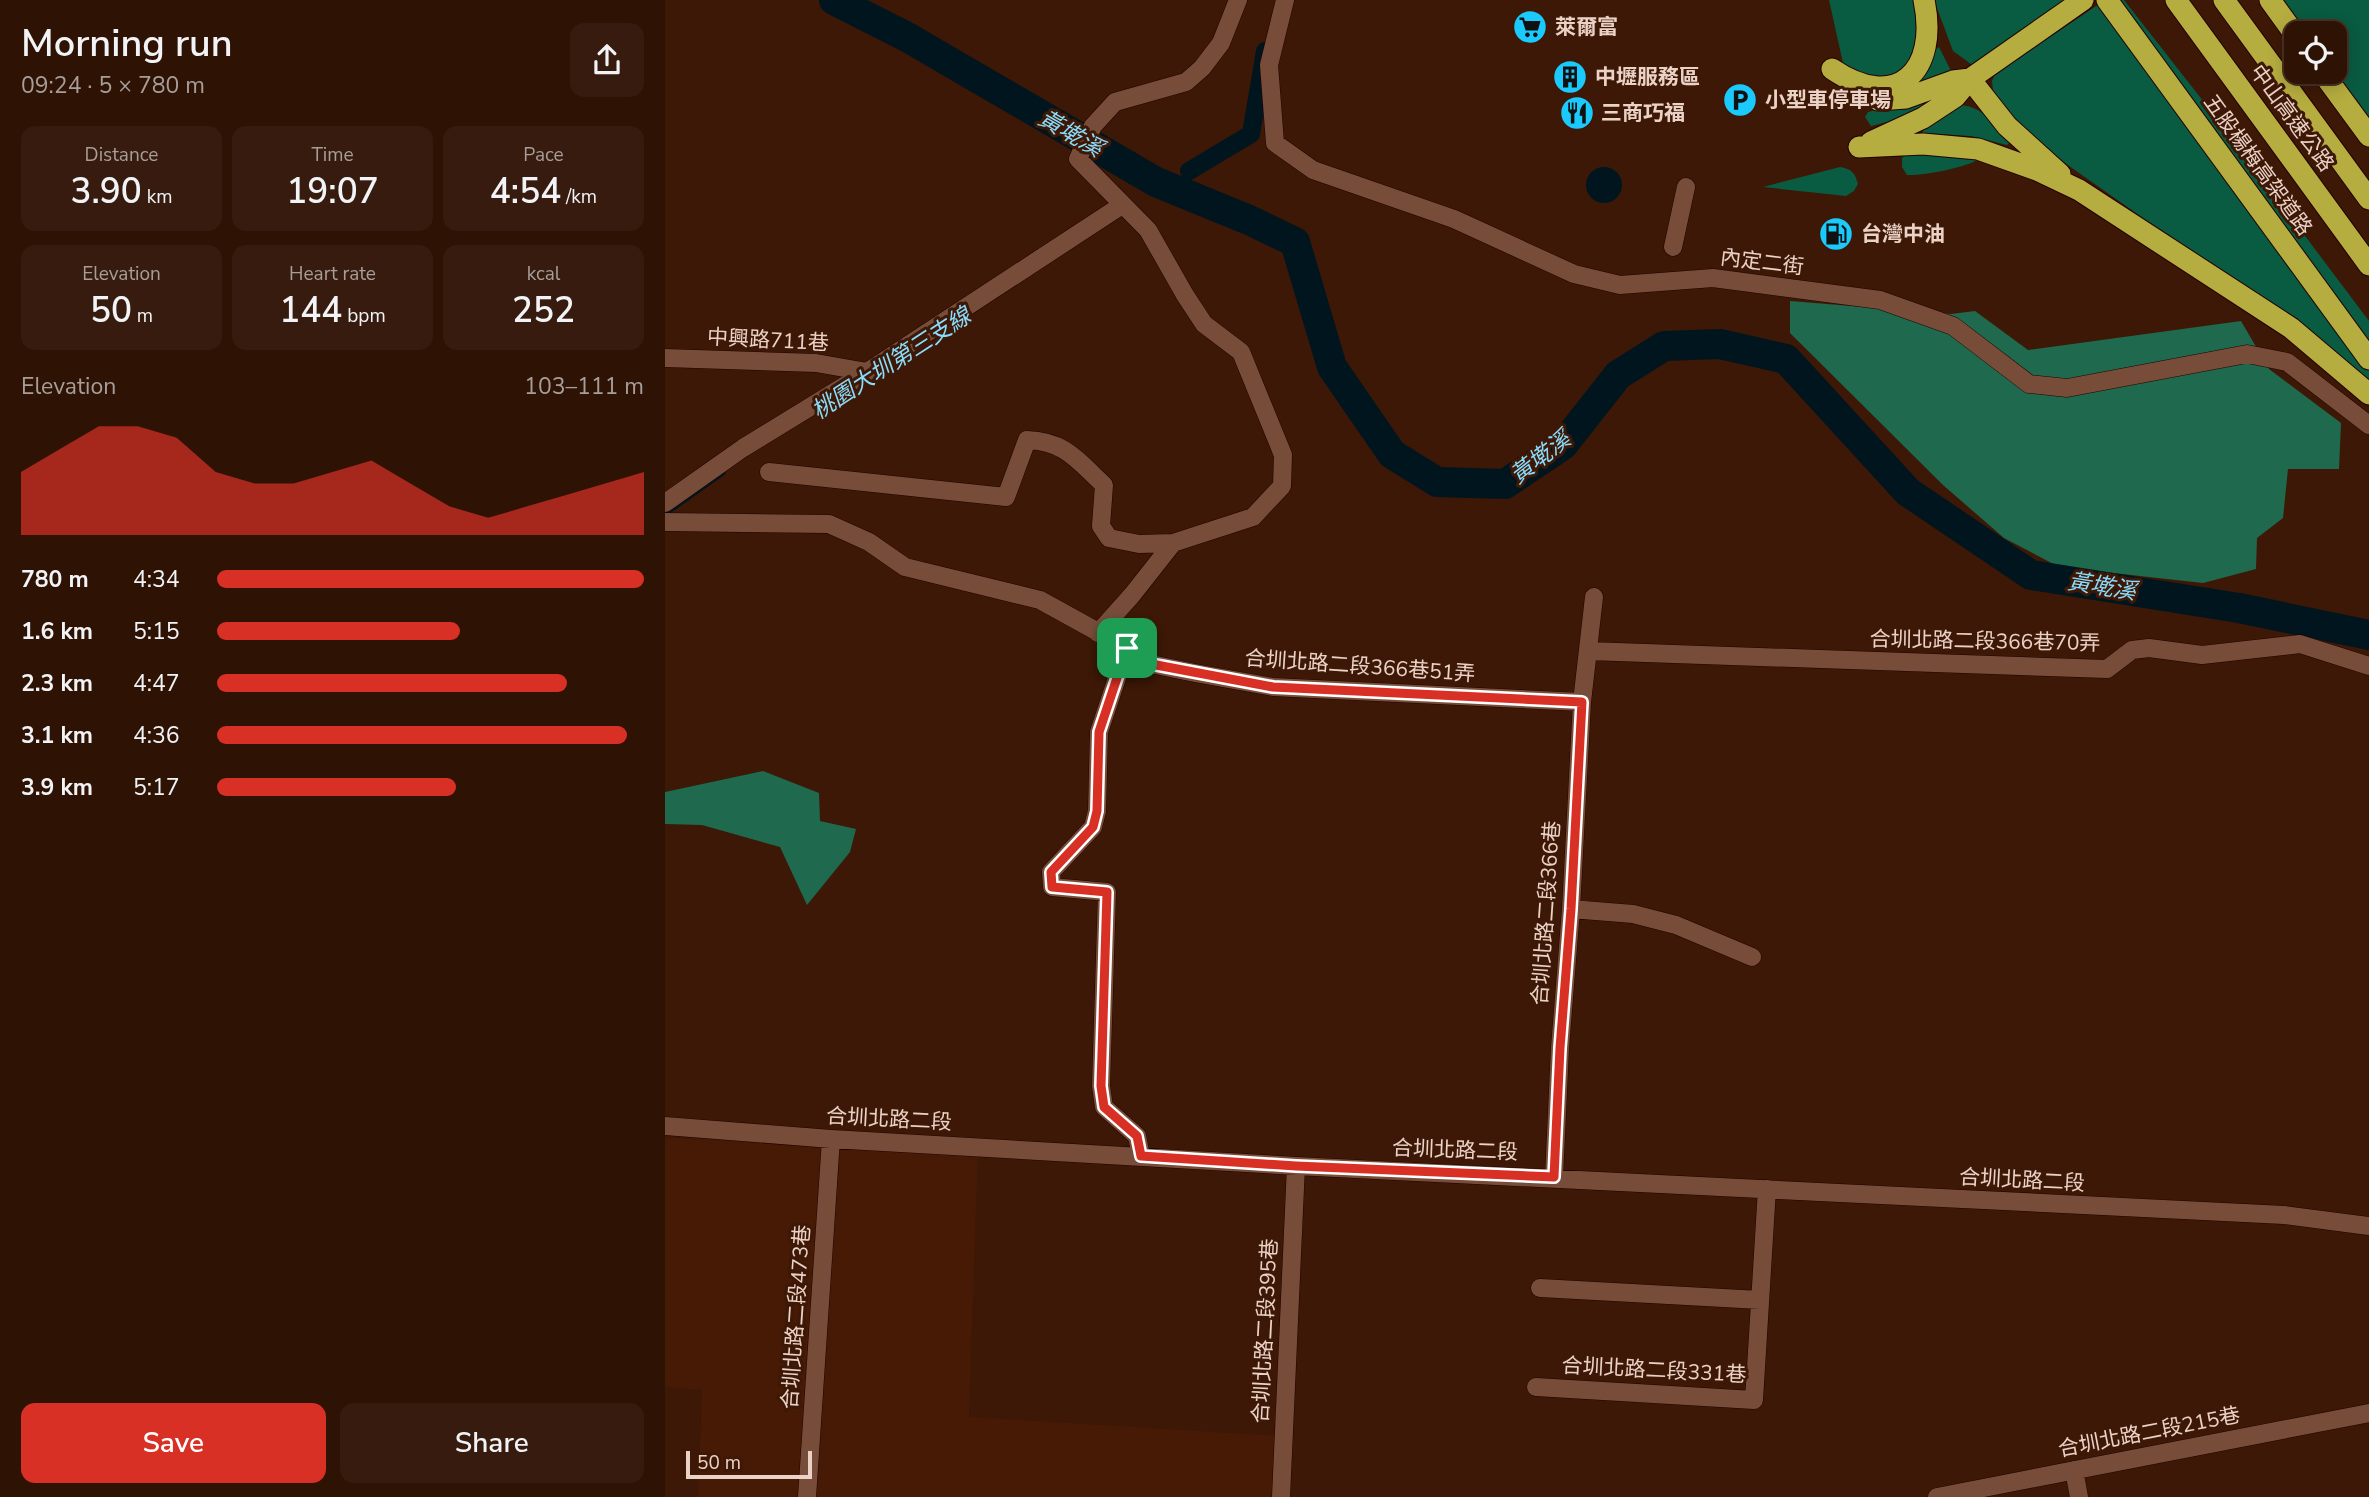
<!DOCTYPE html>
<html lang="en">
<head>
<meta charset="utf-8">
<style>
  :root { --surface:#2e1204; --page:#361b0e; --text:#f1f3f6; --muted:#a79e9a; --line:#493226; --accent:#d93025 }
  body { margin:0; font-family:"Nunito Sans","Noto Sans TC",sans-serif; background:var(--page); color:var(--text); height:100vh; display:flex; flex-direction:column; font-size:26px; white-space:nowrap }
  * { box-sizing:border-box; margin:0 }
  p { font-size:23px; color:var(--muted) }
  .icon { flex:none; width:38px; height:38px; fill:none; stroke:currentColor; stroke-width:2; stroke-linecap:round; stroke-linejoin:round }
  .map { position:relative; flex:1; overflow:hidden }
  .sheet { display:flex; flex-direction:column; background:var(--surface); width:665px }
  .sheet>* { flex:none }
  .fabs { position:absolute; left:1619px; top:21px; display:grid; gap:14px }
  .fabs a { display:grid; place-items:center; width:63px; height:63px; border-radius:14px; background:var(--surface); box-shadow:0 4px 18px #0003,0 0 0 2px var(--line); font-size:35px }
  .scale { position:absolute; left:21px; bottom:18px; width:126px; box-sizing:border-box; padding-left:7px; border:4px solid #ebd2c6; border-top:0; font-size:19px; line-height:24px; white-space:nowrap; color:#ebd2c6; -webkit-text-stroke:5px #3d1806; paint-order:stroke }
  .pin { position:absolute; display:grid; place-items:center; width:60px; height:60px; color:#fff; margin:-30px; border-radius:14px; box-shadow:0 4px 10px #0006 }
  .round { display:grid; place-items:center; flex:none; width:74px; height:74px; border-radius:14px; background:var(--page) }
  .head { display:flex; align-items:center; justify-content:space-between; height:119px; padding:0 21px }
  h1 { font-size:38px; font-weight:600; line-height:52px }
  .metrics { display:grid; grid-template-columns:repeat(3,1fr); gap:10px; height:119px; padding:7px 21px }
  .metrics div { display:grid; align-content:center; border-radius:14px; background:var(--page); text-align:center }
  .metrics b { font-size:35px; font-weight:600 }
  .metrics small { font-size:19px; font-weight:400 }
  .metrics p { font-size:19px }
  .chart { height:196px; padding:14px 21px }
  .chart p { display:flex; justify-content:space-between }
  .chart svg { width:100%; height:126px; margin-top:7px; fill:var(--accent); opacity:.7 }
  .cta { display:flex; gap:14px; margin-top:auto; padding:14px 21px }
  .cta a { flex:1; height:80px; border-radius:14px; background:var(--accent); color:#fff; font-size:28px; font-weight:600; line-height:80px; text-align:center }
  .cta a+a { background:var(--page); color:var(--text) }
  ul { padding:0 21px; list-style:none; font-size:23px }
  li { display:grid; grid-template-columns:112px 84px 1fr; align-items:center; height:52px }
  li i { height:18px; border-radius:9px; background:var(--accent) }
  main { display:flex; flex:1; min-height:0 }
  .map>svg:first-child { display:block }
  .built { fill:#461a04 }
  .green { fill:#095b41 }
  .forest { fill:#1f694e }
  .water { fill:#00151d }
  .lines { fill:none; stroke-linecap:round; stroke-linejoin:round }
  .stream { stroke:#00151d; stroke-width:5 }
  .canal { stroke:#00151d; stroke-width:18 }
  .river { stroke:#00151d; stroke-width:30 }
  .minor-casing { stroke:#220200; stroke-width:19 }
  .highway-casing { stroke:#220200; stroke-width:23 }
  .minor { stroke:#774d3a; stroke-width:18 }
  .highway { stroke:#b6ad40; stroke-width:21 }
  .route-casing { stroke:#fff; stroke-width:14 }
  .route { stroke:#d93025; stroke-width:9 }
  .labels { text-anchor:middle; stroke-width:6; stroke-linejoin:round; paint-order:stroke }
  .poi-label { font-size:21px; font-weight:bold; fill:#ebd2c6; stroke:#3d1806; text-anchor:start }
  .street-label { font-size:21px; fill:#ebd2c6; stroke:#3d1806 }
  .water-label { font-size:23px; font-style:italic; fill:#8adcfc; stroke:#3d1806 }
</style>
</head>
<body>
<main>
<section class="sheet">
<div class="head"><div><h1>Morning run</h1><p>09:24 · 5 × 780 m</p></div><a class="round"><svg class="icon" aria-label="share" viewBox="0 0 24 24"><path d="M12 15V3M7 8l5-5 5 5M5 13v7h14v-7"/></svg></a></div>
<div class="metrics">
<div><p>Distance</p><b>3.90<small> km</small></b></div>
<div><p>Time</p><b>19:07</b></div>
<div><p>Pace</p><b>4:54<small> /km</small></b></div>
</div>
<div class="metrics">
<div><p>Elevation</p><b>50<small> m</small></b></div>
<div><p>Heart rate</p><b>144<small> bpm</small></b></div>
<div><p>kcal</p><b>252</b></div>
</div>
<div class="chart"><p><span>Elevation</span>103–111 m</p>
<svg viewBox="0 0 160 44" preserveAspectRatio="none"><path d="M0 44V22L10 14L20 6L30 6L40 10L50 22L60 26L70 26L80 22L90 18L100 26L110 34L120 38L130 34L140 30L150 26L160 22V44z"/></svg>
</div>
<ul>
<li><b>780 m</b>4:34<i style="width:100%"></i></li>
<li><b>1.6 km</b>5:15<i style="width:57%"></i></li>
<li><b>2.3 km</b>4:47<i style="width:82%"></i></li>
<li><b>3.1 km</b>4:36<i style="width:96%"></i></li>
<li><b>3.9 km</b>5:17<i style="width:56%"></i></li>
</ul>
<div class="cta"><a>Save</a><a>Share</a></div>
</section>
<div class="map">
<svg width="1704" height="1497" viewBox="0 0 1704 1497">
  <rect width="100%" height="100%" fill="#3d1806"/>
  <!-- built -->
  <path class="built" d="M0,1138L313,1150L304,1417L617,1436L613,1497H33L37,1390L0,1387Z"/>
  <!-- green -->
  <path class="green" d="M1164,0H1248C1252,19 1256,42 1247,61C1238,78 1208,81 1192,73C1187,70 1183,66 1178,63Z
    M1269,0H1401L1313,63L1306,64L1288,51Z
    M1440,0H1459L1553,120L1704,321V385L1614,308L1478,218L1366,139L1329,100L1327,81L1330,74Z
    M1616,0H1704V117L1670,71V33H1641Z
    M1274,47L1286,71L1284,74L1249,90L1264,68L1270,50Z
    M1272,95L1273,101L1247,116L1206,126L1200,117L1203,112Z
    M1295,105C1318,106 1331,126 1347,141L1342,145L1306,136L1258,133L1257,128Z
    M1243,152L1314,159C1300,168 1257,176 1242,175L1237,167V158Z
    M1175,167C1187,169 1190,173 1193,184L1189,191L1181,196L1098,187Z"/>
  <!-- forest -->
  <path class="forest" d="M1125,301L1286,314L1310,311L1363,350L1576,321L1604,369L1676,423L1674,469H1623L1618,518L1592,538L1591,569L1538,583L1394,567L1339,538L1278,485L1125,333Z
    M98,771L154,793L155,821L191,829L185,852L142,905L115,847L37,825L0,824V792Z"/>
  <!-- water -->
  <path class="water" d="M921 185a18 18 0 1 1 36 0a18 18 0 1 1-36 0Z"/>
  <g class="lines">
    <!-- stream -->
    <path class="stream" d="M0,514L58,473"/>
    <!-- canal -->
    <path class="canal" d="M524,171L586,134L600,51"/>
    <!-- river -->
    <path class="river" d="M169,0L242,37L491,182L584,220L630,242L667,367L727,454L772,482L840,484L898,445L953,375L999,346L1055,344L1121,359L1243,492L1366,575L1574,608L1704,635"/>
    <!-- minor casing -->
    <g class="minor-casing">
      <path id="minor" d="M620,0L604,65L610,143L648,170L789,219L909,274L955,285L1048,278L1215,300L1288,326L1364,384L1402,388L1582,354L1622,362L1704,425
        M1008,247L1021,187
        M0,358L151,363L202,372
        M104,472L341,497L362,440C400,441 413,461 439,485L436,526L444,538L474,544L508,543
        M0,503L78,448L202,372L457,205
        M0,522L164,524L204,542L240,567L375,600L462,648L486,664L530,673L608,687L917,702
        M433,633L467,595L508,543L588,517L617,486L618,455L576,352L539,324L520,295L483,230L413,159L428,126L450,102L521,82L537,68L556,43L573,0
        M462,648L434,732L432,811L428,827L386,872L387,887L442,892L436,1086L439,1107L472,1136L476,1156
        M924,651L1442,669L1467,650L1484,648L1537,655L1635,644L1704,666
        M906,909L968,914L1011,925L1087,957
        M0,1126L166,1139L631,1166L1619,1215L1704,1226
        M889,1177L895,1048L906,909L917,702L929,597
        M875,1288L1095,1300
        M871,1387L1089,1400L1102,1189
        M1409,1470L1414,1497
        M142,1497L166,1139
        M616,1497L631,1166
        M1272,1497L1704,1413"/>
    </g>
    <!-- highway casing -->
    <g class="highway-casing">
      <path id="highway" d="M1442,0L1704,359
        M1511,0L1704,265
        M1559,0L1704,199
        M1605,0L1631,36
        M1167,69C1232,113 1274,71 1259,0
        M1657,72L1704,136
        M1305,79L1342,126L1395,174
        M1213,100L1241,98L1288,81L1305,79
        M1206,142L1258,118L1290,97L1305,79L1418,0
        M1194,147L1258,144L1313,149L1372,170L1414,190L1626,328L1704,394"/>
    </g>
    <!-- minor -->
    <use href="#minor" class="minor"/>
    <!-- highway -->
    <use href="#highway" class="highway"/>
  </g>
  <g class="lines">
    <!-- route casing -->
    <g class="route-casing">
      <path id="route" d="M462,648L486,664L608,687L917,702L906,909L895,1048L889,1177L631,1166L476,1156L472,1136L439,1107L436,1086L442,892L387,887L386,872L428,827L432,811L434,732Z"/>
    </g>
    <!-- route -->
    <use href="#route" class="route"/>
  </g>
  <!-- icons -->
  <defs>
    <g id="supermarket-disc" transform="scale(1.75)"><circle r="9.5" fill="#1acafc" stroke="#3d1806"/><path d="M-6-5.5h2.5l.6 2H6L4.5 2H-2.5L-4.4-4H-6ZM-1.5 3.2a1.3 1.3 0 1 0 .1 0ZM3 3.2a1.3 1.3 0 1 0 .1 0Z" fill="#111"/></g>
    <g id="building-disc" transform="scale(1.75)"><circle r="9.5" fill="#1acafc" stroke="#3d1806"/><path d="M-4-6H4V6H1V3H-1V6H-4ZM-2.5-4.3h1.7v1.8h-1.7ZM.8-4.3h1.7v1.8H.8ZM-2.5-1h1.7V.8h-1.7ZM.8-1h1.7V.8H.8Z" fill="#111"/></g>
    <g id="parking-disc" transform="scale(1.75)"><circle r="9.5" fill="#1acafc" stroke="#3d1806"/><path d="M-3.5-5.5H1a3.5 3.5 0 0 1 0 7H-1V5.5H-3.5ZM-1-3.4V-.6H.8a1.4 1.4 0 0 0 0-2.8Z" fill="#111"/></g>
    <g id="restaurant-disc" transform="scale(1.75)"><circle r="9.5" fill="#1acafc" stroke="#3d1806"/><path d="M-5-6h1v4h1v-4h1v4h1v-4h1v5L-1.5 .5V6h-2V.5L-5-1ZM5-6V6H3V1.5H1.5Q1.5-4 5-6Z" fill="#111"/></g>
    <g id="fuel-disc" transform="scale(1.75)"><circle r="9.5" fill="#1acafc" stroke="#3d1806"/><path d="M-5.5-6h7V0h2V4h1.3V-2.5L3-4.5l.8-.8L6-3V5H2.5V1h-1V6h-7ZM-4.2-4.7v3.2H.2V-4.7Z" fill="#111"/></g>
  </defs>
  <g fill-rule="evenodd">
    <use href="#supermarket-disc" x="865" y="27"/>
    <use href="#building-disc" x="905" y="77"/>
    <use href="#parking-disc" x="1075" y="100"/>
    <use href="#restaurant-disc" x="912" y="113"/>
    <use href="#fuel-disc" x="1171" y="234"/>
  </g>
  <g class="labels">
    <!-- poi labels -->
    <g class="poi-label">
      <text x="890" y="34">萊爾富</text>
      <text x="930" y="84">中壢服務區</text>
      <text x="1100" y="107">小型車停車場</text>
      <text x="936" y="120">三商巧福</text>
      <text x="1196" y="241">台灣中油</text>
    </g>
    <!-- street labels -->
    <g class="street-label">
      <text transform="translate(1627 118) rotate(54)" y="7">中山高速公路</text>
      <text transform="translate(1593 165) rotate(54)" y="7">五股楊梅高架道路</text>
      <text transform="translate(1097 262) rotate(7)" y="7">內定二街</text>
      <text transform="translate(103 340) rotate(3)" y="7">中興路711巷</text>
      <text transform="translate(1320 641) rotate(1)" y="7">合圳北路二段366巷70弄</text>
      <text transform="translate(695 666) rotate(4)" y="7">合圳北路二段366巷51弄</text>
      <text transform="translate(881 913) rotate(-86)" y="7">合圳北路二段366巷</text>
      <text transform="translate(224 1119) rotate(3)" y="7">合圳北路二段</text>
      <text transform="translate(790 1150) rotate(2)" y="7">合圳北路二段</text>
      <text transform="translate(1357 1180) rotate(3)" y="7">合圳北路二段</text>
      <text transform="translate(131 1317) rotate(-86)" y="7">合圳北路二段473巷</text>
      <text transform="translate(600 1331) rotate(-87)" y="7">合圳北路二段395巷</text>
      <text transform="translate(989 1370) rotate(3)" y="7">合圳北路二段331巷</text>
      <text transform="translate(1484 1432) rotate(-11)" y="7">合圳北路二段215巷</text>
    </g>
    <!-- water labels -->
    <g class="water-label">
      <text transform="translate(406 133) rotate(30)" y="8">黃墘溪</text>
      <text transform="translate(226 363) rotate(-33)" y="8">桃園大圳第三支線</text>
      <text transform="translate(875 457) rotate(-38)" y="8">黃墘溪</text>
      <text transform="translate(1437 586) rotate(9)" y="8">黃墘溪</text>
    </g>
  </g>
</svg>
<div class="fabs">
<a><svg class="icon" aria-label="locate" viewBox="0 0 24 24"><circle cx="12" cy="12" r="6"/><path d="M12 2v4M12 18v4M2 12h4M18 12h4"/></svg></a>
</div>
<div class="scale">50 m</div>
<div class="pin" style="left:462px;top:648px;background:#1e9e55"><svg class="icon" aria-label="arrive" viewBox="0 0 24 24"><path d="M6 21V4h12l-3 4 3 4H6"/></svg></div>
</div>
</main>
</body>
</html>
